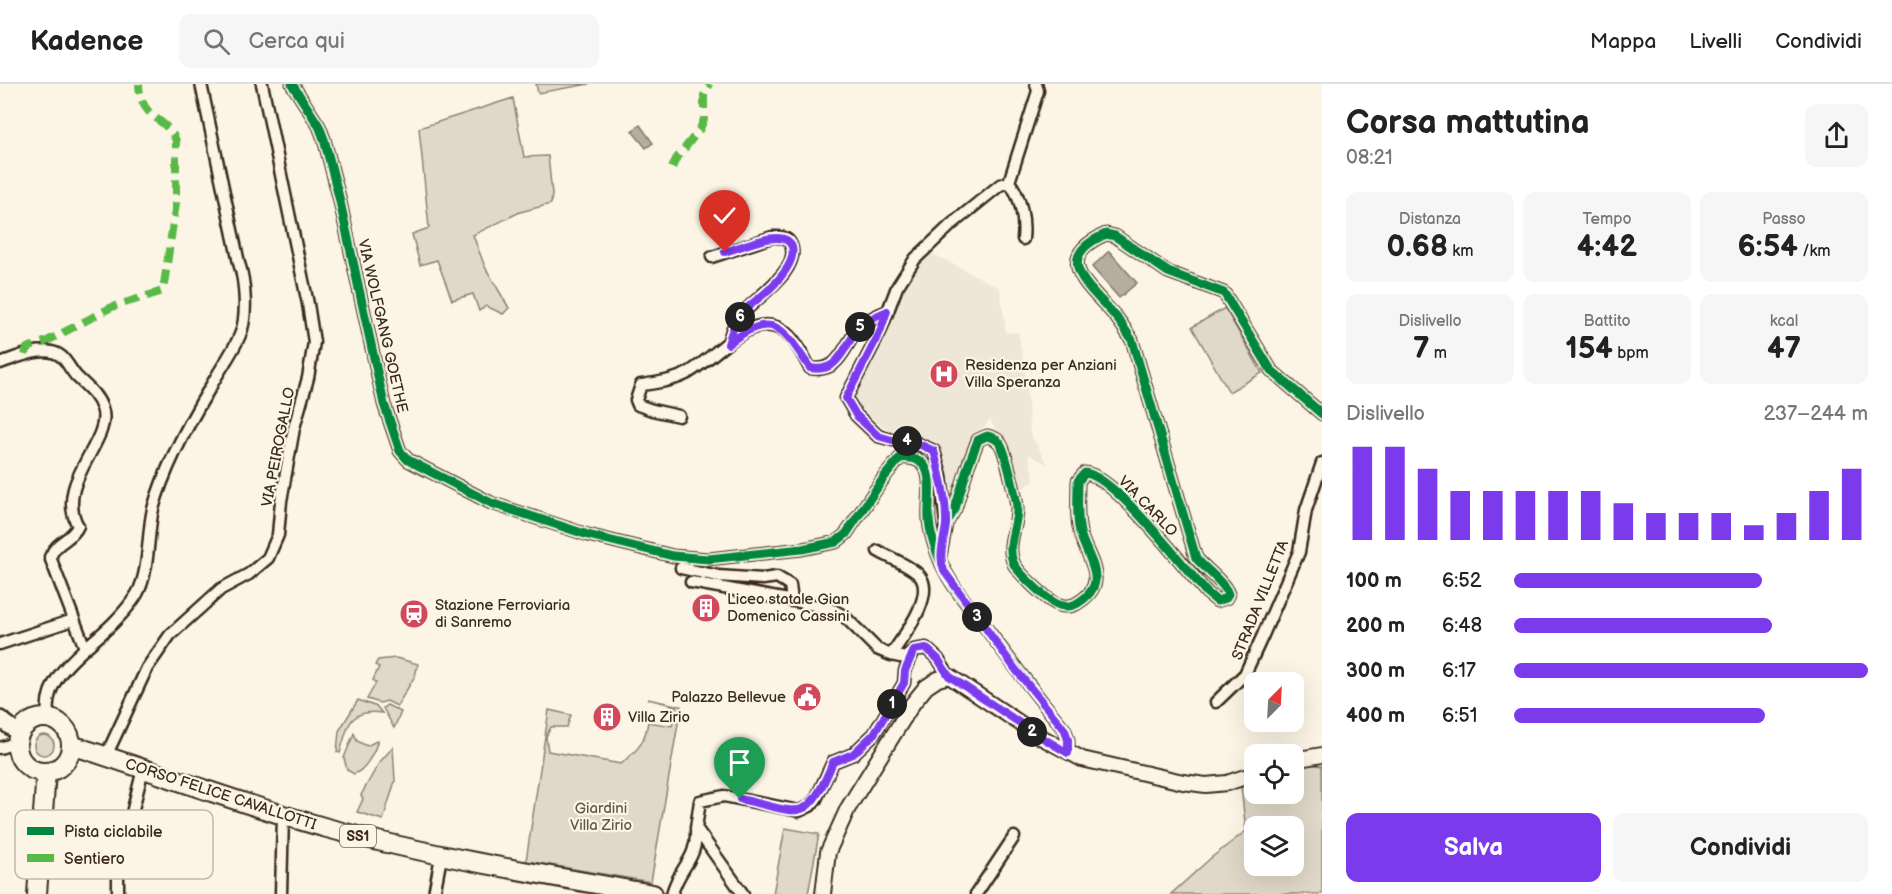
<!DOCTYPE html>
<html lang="it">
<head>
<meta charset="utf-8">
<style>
  :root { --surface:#fff; --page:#f6f6f6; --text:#222; --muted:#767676; --line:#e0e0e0; --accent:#7c3aed }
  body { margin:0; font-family:"Balsamiq Sans",sans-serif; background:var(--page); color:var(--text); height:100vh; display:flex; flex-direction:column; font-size:22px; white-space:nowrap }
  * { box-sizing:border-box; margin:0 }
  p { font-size:20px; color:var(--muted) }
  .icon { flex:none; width:33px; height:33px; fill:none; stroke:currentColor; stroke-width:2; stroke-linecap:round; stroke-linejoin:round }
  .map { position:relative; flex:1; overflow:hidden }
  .panel { display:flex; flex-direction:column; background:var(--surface); width:570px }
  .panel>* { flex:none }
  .needle { width:39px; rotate:24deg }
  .tools { position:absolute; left:1244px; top:588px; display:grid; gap:12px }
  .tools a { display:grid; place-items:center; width:60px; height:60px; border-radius:12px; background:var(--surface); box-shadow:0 6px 24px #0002; font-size:30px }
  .pin { position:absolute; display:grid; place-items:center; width:51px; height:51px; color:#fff; margin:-62px -26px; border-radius:50% 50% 50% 0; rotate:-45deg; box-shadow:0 0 6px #0007 }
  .pin .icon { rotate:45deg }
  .km { position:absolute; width:30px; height:30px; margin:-15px; border-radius:50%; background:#222; color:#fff; font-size:16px; line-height:30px; text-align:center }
  .round { display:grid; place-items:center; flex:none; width:63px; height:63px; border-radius:12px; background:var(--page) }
  .summary { display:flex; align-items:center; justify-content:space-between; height:102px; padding:0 24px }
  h1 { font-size:33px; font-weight:700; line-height:45px }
  .metrics { display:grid; grid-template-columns:repeat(3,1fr); gap:9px; height:102px; padding:6px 24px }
  .metrics div { display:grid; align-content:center; border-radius:12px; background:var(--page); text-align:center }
  .metrics b { font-size:30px; font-weight:700 }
  .metrics small { font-size:16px; font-weight:400 }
  .metrics p { font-size:16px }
  .chart { height:168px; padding:12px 24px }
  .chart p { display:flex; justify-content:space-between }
  .chart svg { width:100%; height:108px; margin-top:6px; stroke:var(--accent); stroke-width:6 }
  .primary-button { display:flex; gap:12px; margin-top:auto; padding:12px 24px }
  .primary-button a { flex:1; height:69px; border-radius:12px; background:var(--accent); color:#fff; font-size:24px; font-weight:700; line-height:69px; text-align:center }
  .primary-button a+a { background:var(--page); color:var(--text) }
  ul { padding:0 24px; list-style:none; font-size:20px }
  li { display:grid; grid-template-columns:96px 72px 1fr; align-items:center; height:45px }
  li i { height:15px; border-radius:8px; background:var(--accent) }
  header { display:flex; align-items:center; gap:36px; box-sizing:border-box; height:84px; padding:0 30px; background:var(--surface); border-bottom:2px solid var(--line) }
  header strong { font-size:28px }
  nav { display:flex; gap:33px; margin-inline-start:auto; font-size:21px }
  .search { width:420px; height:54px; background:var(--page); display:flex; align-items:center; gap:15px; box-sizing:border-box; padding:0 21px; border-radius:12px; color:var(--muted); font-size:22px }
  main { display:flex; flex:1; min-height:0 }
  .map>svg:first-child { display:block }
  .built { fill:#eee6d6 }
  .green { fill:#e0d8c8; stroke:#8e8173; stroke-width:1.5; fill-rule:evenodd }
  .water { fill:#b7ad9e; stroke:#85796b; stroke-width:1.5 }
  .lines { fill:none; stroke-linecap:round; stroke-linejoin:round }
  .minor-casing { stroke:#3b2a1e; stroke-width:15 }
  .tertiary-casing { stroke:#3b2a1e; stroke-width:18 }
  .secondary-casing { stroke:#3b2a1e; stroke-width:20 }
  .primary-casing { stroke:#3b2a1e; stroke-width:22 }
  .minor { stroke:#fcf5e5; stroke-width:10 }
  .tertiary { stroke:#fcf5e5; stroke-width:14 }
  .secondary { stroke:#fcf5e5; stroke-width:15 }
  .primary { stroke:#fcf5e5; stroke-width:18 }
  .quiet { stroke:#58b947; stroke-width:8; stroke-dasharray:15 8; stroke-linecap:butt }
  .cycleway-casing { stroke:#fcf5e5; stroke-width:13 }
  .cycleway { stroke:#00873e; stroke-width:9 }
  .route-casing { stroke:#fff; stroke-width:12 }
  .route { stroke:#7c3aed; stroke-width:8 }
  .labels { text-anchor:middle; stroke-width:4.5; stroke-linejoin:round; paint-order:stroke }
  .shield { fill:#fcf5e5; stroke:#75675a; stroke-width:1.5 }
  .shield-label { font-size:14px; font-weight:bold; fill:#3b2a1e }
  .street-label { font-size:15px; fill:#3b2a1e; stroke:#fcf5e5 }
  .poi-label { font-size:15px; fill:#3b2a1e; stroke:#fcf5e5; text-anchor:start }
  .park-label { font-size:15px; fill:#645648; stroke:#fcf5e5 }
  .key { fill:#fcf5e5; stroke:#c2b8a9; stroke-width:1.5 }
  .key-label { font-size:16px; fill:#3b2a1e }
</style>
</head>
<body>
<header>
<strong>Kadence</strong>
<div class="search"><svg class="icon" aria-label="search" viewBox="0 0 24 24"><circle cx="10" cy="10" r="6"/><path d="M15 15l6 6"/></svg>Cerca qui</div>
<nav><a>Mappa</a><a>Livelli</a><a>Condividi</a></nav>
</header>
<main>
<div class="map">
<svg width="1322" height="810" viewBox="0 0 1322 810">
  <rect width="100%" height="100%" fill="#fcf5e5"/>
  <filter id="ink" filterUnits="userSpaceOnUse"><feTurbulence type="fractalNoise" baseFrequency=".0167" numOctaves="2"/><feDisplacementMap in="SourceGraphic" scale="12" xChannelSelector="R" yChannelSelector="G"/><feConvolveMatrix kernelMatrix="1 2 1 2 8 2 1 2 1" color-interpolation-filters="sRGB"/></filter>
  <g filter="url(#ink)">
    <!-- built -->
    <path class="built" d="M929,168L1000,204L1006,249L1018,248L1026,292L1030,349L1048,381L1028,370L1035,397L1018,406L1004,358L990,336L972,359L954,411H949L944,374L938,362L892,348L876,338L859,322L855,315L853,310L888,243L901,205L913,184Z"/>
    <!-- green -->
    <path class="green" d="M536,0H589L538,9Z
      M513,14L524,73L548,72L552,110L551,120L520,128L473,151L485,183L509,224L503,230L486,222L479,227L473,210L452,216L437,176L420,181L412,150L429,144L419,44Z
      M1225,224L1262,289L1229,308L1192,243Z
      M396,574L418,580L415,592L397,622L387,617L380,619L367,615L376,599L373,596L379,583L375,581L378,576Z
      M648,615L681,622L651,798L526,777L549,626L571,631L567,643H551L546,653L548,667L621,680C638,665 644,661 648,638L672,642L676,622Z
      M358,616L377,623L382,629C349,624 348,642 340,669L337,668L339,647Z
      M387,621L401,628L394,644L383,624Z
      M354,649L357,657L367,662L378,656C375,667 366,686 354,690L347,686L344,674Z
      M34 661a10 10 0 1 1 20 0a10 10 0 1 1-20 0Z
      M393,663L395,697L383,736L357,728L363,715L361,711L379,679Z
      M1310,680L1322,682V810H1171L1212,773L1246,747L1241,703L1254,699V710H1293V686ZM1254,742H1293V782H1254Z
      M785,744L819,750L808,810H773Z"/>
    <!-- water -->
    <path class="water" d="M640,41L653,59L646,64L632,47Z
      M1109,167L1137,199L1119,214L1092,183Z"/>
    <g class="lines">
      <!-- minor casing -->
      <g class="minor-casing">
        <path id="minor" d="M292,0L319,42L324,55L339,113L384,320L400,367L408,376L491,419L588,451L673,472L708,475L802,465L836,458L846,450L885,392L900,374C940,370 927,410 929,436C930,447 934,461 938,471C948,499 968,521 986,544C1012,579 1037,613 1065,646L1068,656V669
          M1009,98L1038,7L1036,0
          M712,173L772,153C780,153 787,152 791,161C801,186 755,214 742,230C734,238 731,249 728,259
          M0,279C16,274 47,259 62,273C67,278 71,286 76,292C86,302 97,310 102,324C114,356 53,398 78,442C71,457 58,455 50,473L85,564
          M679,332L652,326L638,321L636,316L641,301C656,299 672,297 686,290C716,275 755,218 790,252C798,260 804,274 810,284C842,290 843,259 862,241C868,235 879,231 887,227
          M946,440L955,425L968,382L978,356L987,352C993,353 998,355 1001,361C1006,370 1016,413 1017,423C1018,442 1006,459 1013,478C1016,487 1045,514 1055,519C1061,523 1070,523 1076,520C1111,500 1089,477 1081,452C1076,436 1078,414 1078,397L1085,389C1113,391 1186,485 1207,509L1217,517L1226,514L1228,510C1223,497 1205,485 1196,474L1132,256C1127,249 1122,240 1116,233C1092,204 1048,175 1106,150L1115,152L1168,188L1224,209L1271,286L1322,330
          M878,467C890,474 909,481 919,491C937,511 902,554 891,571
          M940,473L946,440L941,391L934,367L912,357L893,356L878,352L856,331L846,314L880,248L897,203L915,175L952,140L1000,101L1009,98C1021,112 1025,136 1023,155
          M681,484L718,492L763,495L777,493L790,501L792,517
          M691,498L805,519L833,526L844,532L877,565L891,571L905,574L914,566L926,564L938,575L949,592
          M0,560L73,536
          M1216,618L1245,590L1263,551L1299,468L1306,426L1322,379
          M49,635C38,591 93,562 117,535C124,528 132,518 137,510C150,487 147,450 153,425C165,382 188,340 211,302C220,285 233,268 240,251C248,232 245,197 239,179L201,0
          M0,664L18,658
          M106,672L147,584L170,551L221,505L249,490L268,474L278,451L281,417L294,344L308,294L314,258L308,220L262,0
          M118,810V785L143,685
          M281,810L283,732
          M434,810L441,773
          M672,810C679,782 698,777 696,744
          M743,810L696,744L700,717L724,712L799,727L810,722L816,715L833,678L853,670L874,650L904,599L905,587L914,566
          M976,810L1014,753"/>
      </g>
      <!-- tertiary casing -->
      <g class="tertiary-casing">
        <path id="tertiary" d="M1293,676L1322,671
          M823,810L828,768L848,724L913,619L926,603L938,595L949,592L1041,653L1082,675L1183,698L1206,701L1227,699L1254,690"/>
      </g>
      <!-- secondary casing -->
      <g class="secondary-casing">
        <path id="secondary" d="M0,635L20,650"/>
      </g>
      <!-- primary casing -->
      <g class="primary-casing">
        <path id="primary" d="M17 661a27 27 0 1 1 54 0a27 27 0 1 1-54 0Z
          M71,661C157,688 240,720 327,744C434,773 544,791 653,810
          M37,810L46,688"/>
      </g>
      <!-- minor -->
      <use href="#minor" class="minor"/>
      <!-- tertiary -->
      <use href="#tertiary" class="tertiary"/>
      <!-- secondary -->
      <use href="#secondary" class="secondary"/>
      <!-- primary -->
      <use href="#primary" class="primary"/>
      <!-- quiet -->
      <path class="quiet" d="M672,84L676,75L700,45L704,35V11L710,0
        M25,271L27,264L47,257L112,223L163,207L176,119V57C167,32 140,37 139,0"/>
      <!-- cycleway casing -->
      <g class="cycleway-casing">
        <path id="cycleway" d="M292,0L319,42L324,55L339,113L384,320L400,367L408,376L491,419L588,451L673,472L708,475L802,465L836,458L846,450L885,392L900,374C940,370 927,410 929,436C930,447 934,461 938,471C948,499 968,521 986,544C1012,579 1037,613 1065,646L1068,656V669
          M946,440L955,425L968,382L978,356L987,352C993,353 998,355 1001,361C1006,370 1016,413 1017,423C1018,442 1006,459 1013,478C1016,487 1045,514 1055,519C1061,523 1070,523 1076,520C1111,500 1089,477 1081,452C1076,436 1078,414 1078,397L1085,389C1113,391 1186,485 1207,509L1217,517L1226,514L1228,510C1223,497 1205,485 1196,474L1132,256C1127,249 1122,240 1116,233C1092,204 1048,175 1106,150L1115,152L1168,188L1224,209L1271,286L1322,330"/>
      </g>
      <!-- cycleway -->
      <use href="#cycleway" class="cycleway"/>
    </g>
  </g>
  <g class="lines" filter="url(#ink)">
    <!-- route casing -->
    <g class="route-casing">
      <path id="route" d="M725,168C740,164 786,142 792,163C795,174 785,188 778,196C768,209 752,218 741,230C734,239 731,249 728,260C774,225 783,243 810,284C842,290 843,259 862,241C868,235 879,231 887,227L880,248L846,314L856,331L878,352L892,356L912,357L934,367C940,390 947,417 946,441C944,458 938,471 944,487L1016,586L1065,646L1068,656V669L1041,653L949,592L938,575L926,564L914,566L905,587L904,599L874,650L853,670L833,678C806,743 800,728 740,715"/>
    </g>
    <!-- route -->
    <use href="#route" class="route"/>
  </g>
  <!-- icons -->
  <defs>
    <g id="hospital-disc" transform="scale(1.5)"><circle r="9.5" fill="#d1495b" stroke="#fcf5e5"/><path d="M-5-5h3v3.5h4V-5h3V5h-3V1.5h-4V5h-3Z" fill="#fff"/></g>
    <g id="building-disc" transform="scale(1.5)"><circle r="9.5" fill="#d1495b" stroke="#fcf5e5"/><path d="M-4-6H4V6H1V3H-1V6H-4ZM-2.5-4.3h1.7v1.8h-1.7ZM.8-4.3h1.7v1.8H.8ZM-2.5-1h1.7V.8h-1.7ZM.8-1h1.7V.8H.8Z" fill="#fff"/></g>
    <g id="station-disc" transform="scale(1.5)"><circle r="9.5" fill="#d1495b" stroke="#fcf5e5"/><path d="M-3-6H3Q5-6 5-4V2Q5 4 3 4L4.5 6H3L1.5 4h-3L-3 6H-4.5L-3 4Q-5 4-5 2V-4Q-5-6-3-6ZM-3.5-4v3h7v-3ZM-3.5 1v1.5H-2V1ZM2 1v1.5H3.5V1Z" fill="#fff"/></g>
    <g id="civic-disc" transform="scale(1.5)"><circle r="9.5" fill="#d1495b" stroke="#fcf5e5"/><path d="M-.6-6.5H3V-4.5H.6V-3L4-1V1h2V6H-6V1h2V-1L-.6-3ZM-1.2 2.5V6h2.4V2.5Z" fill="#fff"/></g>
  </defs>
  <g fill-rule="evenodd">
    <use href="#hospital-disc" x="944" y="290"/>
    <use href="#building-disc" x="706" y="524"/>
    <use href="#station-disc" x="414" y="530"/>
    <use href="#civic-disc" x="807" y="613"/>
    <use href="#building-disc" x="607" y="633"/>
  </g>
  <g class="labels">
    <!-- shield labels -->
    <rect class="shield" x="340" y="741" width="36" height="22" rx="4.5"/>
    <g class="shield-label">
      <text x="358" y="757">SS1</text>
    </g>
    <!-- street labels -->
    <g class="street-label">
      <text transform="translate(383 242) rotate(77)" y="5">VIA WOLFGANG GOETHE</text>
      <text transform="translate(278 363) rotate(-79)" y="5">VIA PEIROGALLO</text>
      <text transform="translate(1148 422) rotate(46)" y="5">VIA CARLO</text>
      <text transform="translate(1260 516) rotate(-68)" y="5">STRADA VILLETTA</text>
      <text transform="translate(221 710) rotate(18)" y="5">CORSO FELICE CAVALLOTTI</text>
    </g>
    <!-- poi labels -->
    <g class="poi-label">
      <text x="965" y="286">Residenza per Anziani<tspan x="965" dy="17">Villa Speranza</tspan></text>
      <text x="727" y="520">Liceo statale Gian<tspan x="727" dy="17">Domenico Cassini</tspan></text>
      <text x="435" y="526">Stazione Ferroviaria<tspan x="435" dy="17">di Sanremo</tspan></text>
      <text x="786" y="618" text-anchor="end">Palazzo Bellevue</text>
      <text x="628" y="638">Villa Zirio</text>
    </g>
    <!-- park labels -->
    <g class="park-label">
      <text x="601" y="729">Giardini<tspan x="601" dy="17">Villa Zirio</tspan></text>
    </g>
  </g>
  <!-- legend -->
  <rect x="15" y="726" width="198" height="69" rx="9" class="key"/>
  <rect x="27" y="743" width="27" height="8" fill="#00873e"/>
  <rect x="27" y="770" width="27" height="8" fill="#58b947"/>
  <g class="key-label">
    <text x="64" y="753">Pista ciclabile</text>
    <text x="64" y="780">Sentiero</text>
  </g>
</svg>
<div class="tools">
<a><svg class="needle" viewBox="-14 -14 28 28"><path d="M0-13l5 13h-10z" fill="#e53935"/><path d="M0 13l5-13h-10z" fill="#767676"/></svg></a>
<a><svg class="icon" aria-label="locate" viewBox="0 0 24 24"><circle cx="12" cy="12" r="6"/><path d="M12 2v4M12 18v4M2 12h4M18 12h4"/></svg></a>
<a><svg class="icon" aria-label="layers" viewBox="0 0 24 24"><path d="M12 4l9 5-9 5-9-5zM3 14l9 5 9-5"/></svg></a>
</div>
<div class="pin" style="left:740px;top:715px;background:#1e9e55"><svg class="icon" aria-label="arrive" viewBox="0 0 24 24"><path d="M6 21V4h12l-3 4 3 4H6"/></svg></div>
<div class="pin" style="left:725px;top:168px;background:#d93025"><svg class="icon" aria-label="check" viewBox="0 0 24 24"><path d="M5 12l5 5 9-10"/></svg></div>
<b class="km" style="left:892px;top:620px">1</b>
<b class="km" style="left:1032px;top:648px">2</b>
<b class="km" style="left:977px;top:533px">3</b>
<b class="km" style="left:907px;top:357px">4</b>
<b class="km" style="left:860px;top:243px">5</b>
<b class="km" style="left:740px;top:233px">6</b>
</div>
<section class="panel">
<div class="summary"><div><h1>Corsa mattutina</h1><p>08:21</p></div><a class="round"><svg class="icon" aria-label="share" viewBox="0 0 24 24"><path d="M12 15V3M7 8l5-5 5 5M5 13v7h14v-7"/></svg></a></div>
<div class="metrics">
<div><p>Distanza</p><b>0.68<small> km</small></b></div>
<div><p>Tempo</p><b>4:42</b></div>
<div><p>Passo</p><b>6:54<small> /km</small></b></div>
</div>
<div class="metrics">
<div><p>Dislivello</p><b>7<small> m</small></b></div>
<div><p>Battito</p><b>154<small> bpm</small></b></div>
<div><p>kcal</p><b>47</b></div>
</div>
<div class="chart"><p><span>Dislivello</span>237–244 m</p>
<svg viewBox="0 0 160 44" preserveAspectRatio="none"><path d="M5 44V6M15 44V6M25 44V15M35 44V24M45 44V24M55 44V24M65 44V24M75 44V24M85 44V29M95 44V33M105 44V33M115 44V33M125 44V38M135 44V33M145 44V24M155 44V15"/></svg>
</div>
<ul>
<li><b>100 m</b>6:52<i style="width:70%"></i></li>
<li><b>200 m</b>6:48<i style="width:73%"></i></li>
<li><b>300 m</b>6:17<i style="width:100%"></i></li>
<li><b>400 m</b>6:51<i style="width:71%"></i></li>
</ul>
<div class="primary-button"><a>Salva</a><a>Condividi</a></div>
</section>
</main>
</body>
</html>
